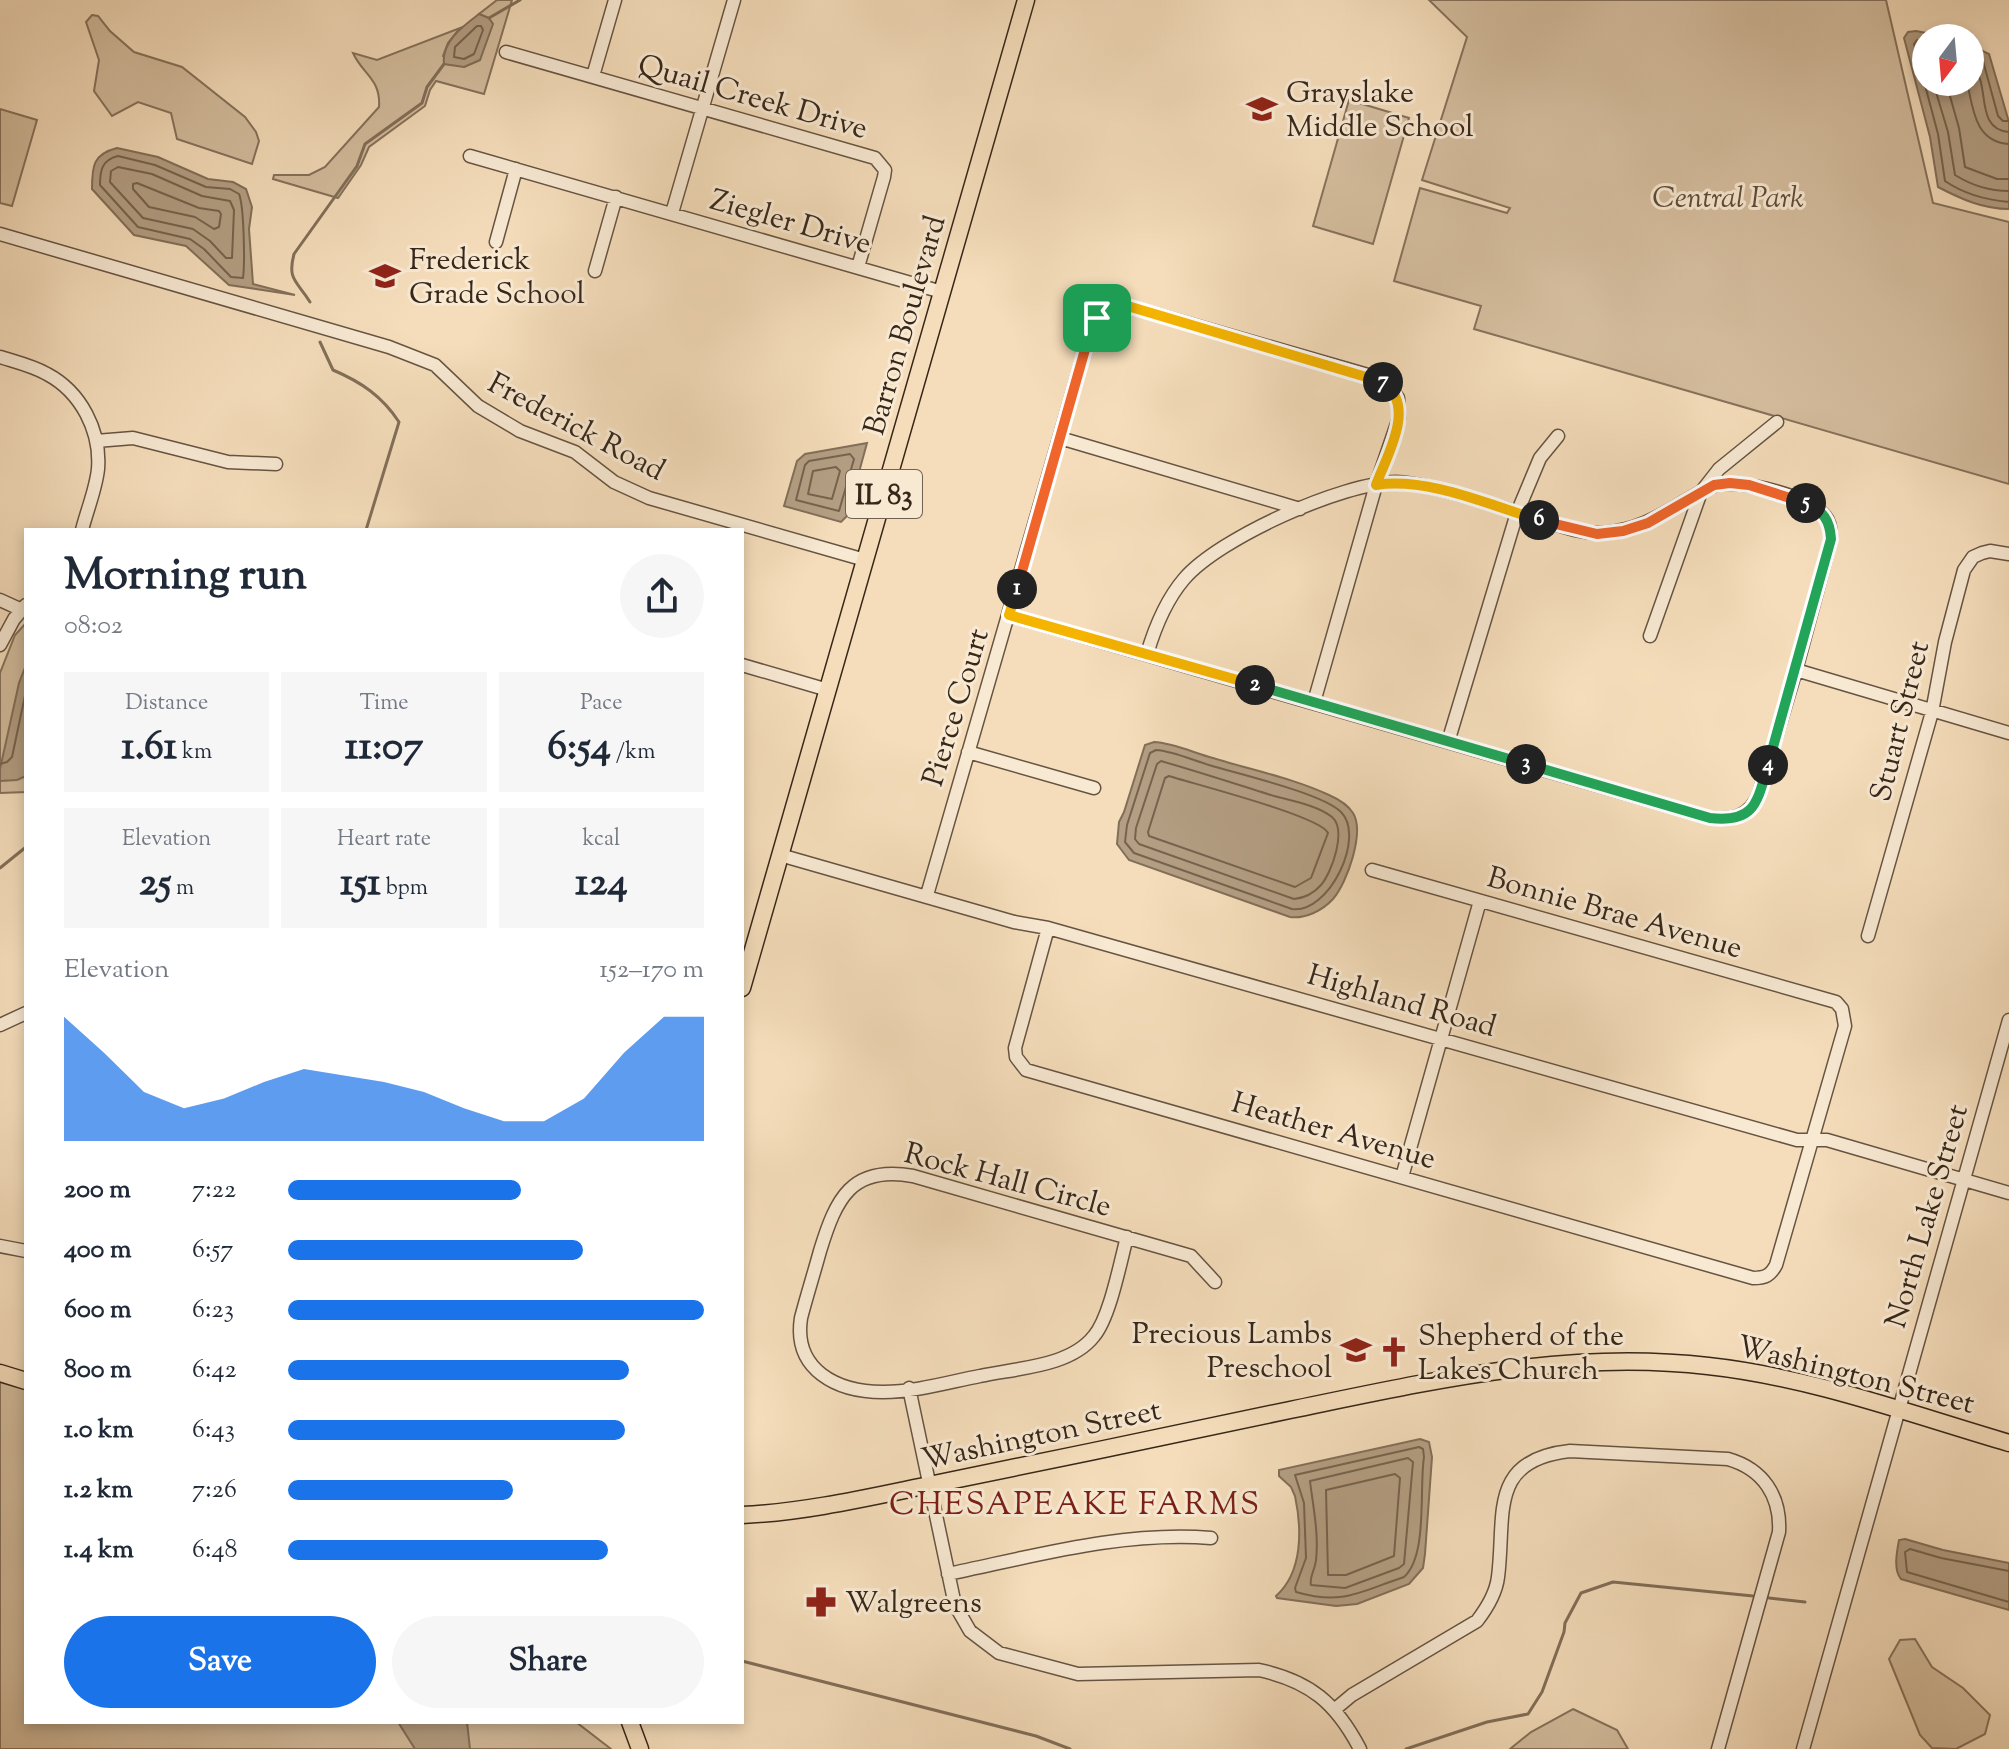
<!DOCTYPE html>
<html lang="en">
<head>
<meta charset="utf-8">
<style>
  :root { --surface:#fff; --page:#f6f6f7; --text:#1f2937; --muted:#747a83; --accent:#1a73e8 }
  body { margin:0; font-family:"Sorts Mill Goudy",serif; background:var(--page); color:var(--text); height:100vh; display:flex; flex-direction:column; font-size:30px; white-space:nowrap }
  * { box-sizing:border-box; margin:0 }
  p { font-size:26px; color:var(--muted) }
  .icon { flex:none; width:44px; height:44px; fill:none; stroke:currentColor; stroke-width:2; stroke-linecap:round; stroke-linejoin:round }
  .map { position:relative; flex:1; overflow:hidden }
  .drawer { position:absolute; left:24px; top:528px; width:720px; height:1196px; display:flex; flex-direction:column; background:var(--surface); border-radius:0px; box-shadow:0 4px 12px #0003 }
  .drawer>* { flex:none }
  .needle { width:52px; rotate:196deg }
  .controls { position:absolute; left:1912px; top:24px; display:grid; gap:16px }
  .controls a { display:grid; place-items:center; width:72px; height:72px; border-radius:50%; background:var(--surface); box-shadow:0 4px 12px #0003; font-size:40px }
  .pin { position:absolute; display:grid; place-items:center; width:68px; height:68px; color:#fff; margin:-34px; border-radius:16px; box-shadow:0 4px 12px #0006 }
  .km { position:absolute; width:40px; height:40px; margin:-20px; border-radius:50%; background:#222; color:#fff; font-size:22px; line-height:40px; text-align:center }
  .round { display:grid; place-items:center; flex:none; width:84px; height:84px; border-radius:42px; background:var(--page) }
  .headline { display:flex; align-items:center; justify-content:space-between; height:136px; padding:0 40px }
  h1 { font-size:44px; font-weight:800; line-height:60px }
  .metrics { display:grid; grid-template-columns:repeat(3,1fr); gap:12px; height:136px; padding:8px 40px }
  .metrics div { display:grid; align-content:center; border-radius:0px; background:var(--page); text-align:center }
  .metrics b { font-size:40px; font-weight:800 }
  .metrics small { font-size:22px; font-weight:400 }
  .metrics p { font-size:22px }
  .chart { height:224px; padding:16px 40px }
  .chart p { display:flex; justify-content:space-between }
  .chart svg { width:100%; height:144px; margin-top:8px; fill:var(--accent); opacity:.7 }
  .cta { display:flex; gap:16px; margin-top:auto; padding:16px 40px }
  .cta a { flex:1; height:92px; border-radius:48px; background:var(--accent); color:#fff; font-size:32px; font-weight:800; line-height:92px; text-align:center }
  .cta a+a { background:var(--page); color:var(--text) }
  ul { padding:0 40px; list-style:none; font-size:26px }
  li { display:grid; grid-template-columns:128px 96px 1fr; align-items:center; height:60px }
  li i { height:20px; border-radius:10px; background:var(--accent) }
  .map>svg:first-child { display:block }
  .green { fill:#d5be9f; stroke:#86725c; stroke-width:2 }
  .water { fill:#b49f84; stroke:#826f59; stroke-width:2 }
  .lines { fill:none; stroke-linecap:round; stroke-linejoin:round }
  .shore { stroke:#76634e; stroke-width:2 }
  .stream { stroke:#826f59; stroke-width:3 }
  .minor-casing { stroke:#665442; stroke-width:15 }
  .major-casing { stroke:#372719; stroke-width:19 }
  .minor { stroke:#f8e9d3; stroke-width:12 }
  .major { stroke:#f5ddbb; stroke-width:16 }
  .split-1-casing { stroke:#fff; stroke-width:16 }
  .split-2-casing { stroke:#fff; stroke-width:16 }
  .split-3-casing { stroke:#fff; stroke-width:16 }
  .split-4-casing { stroke:#fff; stroke-width:16 }
  .split-5-casing { stroke:#fff; stroke-width:16 }
  .split-6-casing { stroke:#fff; stroke-width:16 }
  .split-7-casing { stroke:#fff; stroke-width:16 }
  .split-8-casing { stroke:#fff; stroke-width:16 }
  .split-1 { stroke:#f0652b; stroke-width:10 }
  .split-2 { stroke:#f5b400; stroke-width:10 }
  .split-3 { stroke:#22a559; stroke-width:10 }
  .split-4 { stroke:#22a559; stroke-width:10 }
  .split-5 { stroke:#22a559; stroke-width:10 }
  .split-6 { stroke:#f0652b; stroke-width:10 }
  .split-7 { stroke:#f5b400; stroke-width:10 }
  .split-8 { stroke:#f5b400; stroke-width:10 }
  .labels { text-anchor:middle; stroke-width:6; stroke-linejoin:round; paint-order:stroke }
  .shield { fill:#f8e9d3; stroke:#716151; stroke-width:2 }
  .shield-label { font-size:28px; font-weight:bold; fill:#372719 }
  .poi-label { font-size:30px; fill:#372719; stroke:#f8e9d3; text-anchor:start }
  .street-label { font-size:30px; fill:#372719; stroke:#f8e9d3 }
  .park-label { font-size:30px; font-style:italic; fill:#5e4d3a; stroke:#f8e9d3 }
  .neighbourhood-label { font-size:32px; letter-spacing:2px; fill:#7a1f14; stroke:#f8e9d3 }
</style>
</head>
<body>
<div class="map">
<svg width="2009" height="1749" viewBox="0 0 2009 1749">
  <rect width="100%" height="100%" fill="#f5ddbb"/>
  <filter id="stains"><feTurbulence type="fractalNoise" baseFrequency=".0025" numOctaves="4"/><feColorMatrix values="0 0 0 0 .2 0 0 0 0 .09 0 0 0 0 .02 0 0 0 .5 -.17"/></filter>
  <radialGradient id="worn" r=".72"><stop offset=".6" stop-color="#630" stop-opacity="0"/><stop offset="1" stop-color="#630" stop-opacity=".3"/></radialGradient>
  <!-- green -->
  <path class="green" d="M497,0H512L484,94L436,81L430,90L425,106L369,147L361,165L338,198L273,179L274,175H309L325,167L379,107C381,79 363,75 353,53L377,60L460,28L448,43L443,56L464,67L480,60L489,18L479,14Z
    M1429,0H1886L1933,203L2009,222V484L1474,329L1481,306L1394,281L1420,188L1507,213L1510,208L1422,180L1467,37Z
    M92,15L98,16L110,31L134,52L182,67L245,117L256,132L259,141L252,164L177,139L171,113L138,102L112,116L94,91L99,60L86,22Z
    M1349,100L1409,118L1373,244L1313,226Z
    M0,109L37,120L12,206L0,203Z
    M26,623V792L0,793V673L15,635Z
    M0,1373L26,1381V1722H576L611,1749H0Z
    M1915,1639L1932,1667L1963,1688L1990,1715L1985,1734L1956,1749L1932,1748L1920,1735L1889,1659L1900,1640Z
    M1573,1709L1617,1730L1628,1749H1510L1531,1732Z"/>
  <!-- water -->
  <path class="water" d="M479,14L489,18L493,24L480,60L464,67L444,64C441,42 463,26 479,14Z
    M1916,31L1952,38H1926V82H1970V45L1989,54L2009,122V209C1983,209 1961,199 1938,187L1930,137L1904,38L1908,32Z
    M117,148L158,157L208,179L233,182L246,189L252,207L249,229L253,284L295,295L229,285L186,246L134,235L92,189C92,166 93,154 117,148Z
    M867,443L847,516L841,522L784,506L797,461L805,454Z
    M26,665V776L17,780L0,781V769L19,683Z
    M1154,742C1174,743 1194,753 1213,758C1251,770 1293,778 1329,795C1338,799 1348,805 1353,813C1365,832 1347,883 1333,899C1322,911 1305,919 1290,917L1129,860L1117,844L1119,822L1124,812L1145,745Z
    M1420,1439L1429,1442L1432,1457L1425,1554L1423,1568L1409,1584L1357,1604L1336,1606L1277,1598L1276,1596C1303,1572 1302,1529 1295,1496L1291,1487L1279,1476V1470Z
    M1905,1539L1943,1550L2009,1563V1610L1901,1579C1893,1570 1897,1551 1899,1540Z
    M398,1722H467L470,1749H415Z"/>
  <g class="lines">
    <!-- shore -->
    <path class="shore" d="M477,26H481L483,30L474,54L464,59L454,57L455,47Z
      M1926,41L1917,40L1914,44L1938,134L1945,181C1964,194 1986,200 2009,202
      M1970,53L1983,61L1998,116L2003,121H2009
      M1970,65C1993,79 1972,129 2009,132
      M1933,82L1948,132L1955,175C1971,185 1989,191 2009,191
      M1946,82L1959,128L1965,167L1997,179H2009
      M1967,82C1973,109 1975,142 2009,144
      M118,156L155,165L206,187L230,189L239,194C244,206 245,263 243,278L231,277L204,249L190,239L138,227L100,185C100,170 102,160 118,156Z
      M118,167L152,174L202,196L230,201L234,210L232,258H226L210,241L193,229L143,218L110,182L111,171Z
      M137,183L199,208L219,211L221,214L219,227L214,229L195,217L149,207L133,189V184Z
      M850,454L854,459L839,511L796,500L805,465L809,461Z
      M836,467L840,471L832,499L808,494L813,471Z
      M1156,750C1173,751 1192,760 1209,765C1238,774 1322,793 1341,812C1366,837 1329,914 1292,909L1134,853L1125,842L1127,825L1150,753Z
      M1161,761C1199,772 1236,784 1274,796C1292,801 1317,805 1332,817C1347,830 1332,872 1321,885C1314,893 1304,898 1294,899L1139,844L1135,839L1136,828L1157,764Z
      M0,764L7,762L12,757L26,691
      M1169,776C1194,784 1320,816 1328,833L1311,878L1295,887L1149,836L1148,832L1165,778Z
      M1419,1447L1423,1449L1424,1457C1419,1488 1428,1556 1404,1577C1361,1591 1344,1606 1296,1592L1295,1588L1306,1558L1304,1503L1295,1475Z
      M1408,1458L1413,1462L1404,1564L1399,1568L1345,1588L1311,1585C1309,1577 1315,1570 1316,1560C1319,1534 1313,1506 1310,1481Z
      M1395,1474L1400,1478L1394,1556L1346,1575H1328L1326,1490Z
      M2009,1571L1941,1558L1910,1549L1905,1552L1907,1572L2009,1602"/>
    <!-- stream -->
    <path class="stream" d="M489,18L520,0
      M310,302C297,281 287,280 294,254L357,166L365,144L422,103L427,87L444,64
      M320,342L333,370C361,382 382,396 399,422L366,530
      M0,868L26,847
      M1769,1598L1805,1602
      M742,1661L1036,1736L1070,1749
      M1406,1749L1487,1722L1528,1714L1542,1692L1564,1632L1565,1623L1581,1593L1613,1582L1753,1596"/>
    <!-- minor casing -->
    <g class="minor-casing">
      <path id="minor" d="M506,52L875,158L885,170L884,177L858,267
        M593,76L615,0
        M470,156L942,292
        M672,213L734,0
        M0,234L389,347L435,365L478,406L520,431L575,452L614,482L649,498L865,560
        M496,242L516,169
        M595,271L616,197
        M0,357C16,362 33,366 47,374C81,392 101,431 98,469C96,489 87,510 82,530
        M1060,438L1300,509
        M96,441L133,438L228,462L276,464
        M0,600L22,610
        M1009,615L1710,818C1733,820 1749,817 1759,794L1796,670L1831,539C1830,530 1831,523 1825,516C1809,496 1741,479 1717,485C1706,488 1695,495 1685,501C1657,518 1634,531 1601,533C1584,534 1565,527 1548,522C1506,510 1463,493 1420,485C1413,484 1404,482 1396,482C1342,483 1219,538 1184,579C1166,600 1155,627 1147,654
        M1650,636L1701,492L1719,469L1777,422
        M0,645L14,619L26,605
        M742,665L828,690
        M1796,670L2009,733
        M1448,742L1517,513L1540,458L1558,436
        M968,752L1094,788
        M780,855L1014,922L1048,928L1797,1140H1827L2009,1193
        M927,895L1092,325C1101,311 1114,304 1131,307L1375,377L1386,383L1398,398L1399,418L1376,485L1314,702
        M1048,928L1015,1048L1016,1057L1026,1070L1753,1278C1765,1278 1770,1276 1776,1265L1845,1026L1842,1009L1836,1002L1372,870
        M1868,936L1932,712L1945,642L1964,570L1973,557L1982,553L1990,551L2009,554
        M0,1025L26,1013
        M1402,1177L1480,901
        M1127,1237C1120,1263 1110,1317 1094,1336C1070,1367 1016,1368 980,1376C949,1382 915,1392 883,1392C837,1392 793,1370 801,1318C807,1295 814,1273 820,1251C836,1199 851,1165 913,1176L1191,1256L1215,1282
        M0,1246L26,1251
        M909,1388L955,1605L970,1631L999,1653L1078,1674L1259,1670C1310,1681 1336,1703 1360,1749
        M948,1574C1035,1556 1122,1531 1211,1538
        M1334,1710L1352,1695L1477,1621C1487,1608 1496,1594 1498,1577C1506,1516 1487,1460 1570,1451L1728,1459C1763,1469 1781,1496 1779,1532L1718,1749
        M1803,1749L2009,1020"/>
    </g>
    <!-- major casing -->
    <g class="major-casing">
      <path id="major" d="M742,988L1026,0
        M0,1373L26,1381
        M742,1515C807,1512 870,1497 934,1484C1053,1460 1171,1435 1290,1410C1427,1382 1566,1349 1708,1366C1810,1377 1910,1414 2009,1443
        M630,1722L640,1749"/>
    </g>
    <!-- minor -->
    <use href="#minor" class="minor"/>
    <!-- major -->
    <use href="#major" class="major"/>
  </g>
  <g class="lines">
    <!-- split-1 casing -->
    <g class="split-1-casing">
      <path id="split-1" d="M1017,589L1092,325L1097,318"/>
    </g>
    <!-- split-2 casing -->
    <g class="split-2-casing">
      <path id="split-2" d="M1017,589L1009,615L1255,685"/>
    </g>
    <!-- split-3 casing -->
    <g class="split-3-casing">
      <path id="split-3" d="M1255,685L1526,764"/>
    </g>
    <!-- split-4 casing -->
    <g class="split-4-casing">
      <path id="split-4" d="M1526,764L1710,818C1755,823 1757,803 1768,765"/>
    </g>
    <!-- split-5 casing -->
    <g class="split-5-casing">
      <path id="split-5" d="M1768,765L1831,539C1830,520 1823,511 1806,503"/>
    </g>
    <!-- split-6 casing -->
    <g class="split-6-casing">
      <path id="split-6" d="M1539,520L1597,534L1623,531L1648,523L1714,485L1730,483L1749,485L1806,503"/>
    </g>
    <!-- split-7 casing -->
    <g class="split-7-casing">
      <path id="split-7" d="M1383,382C1417,406 1387,455 1376,485C1428,477 1489,505 1539,520"/>
    </g>
    <!-- split-8 casing -->
    <g class="split-8-casing">
      <path id="split-8" d="M1097,318C1106,308 1118,305 1131,307L1383,382"/>
    </g>
    <!-- split-1 -->
    <use href="#split-1" class="split-1"/>
    <!-- split-2 -->
    <use href="#split-2" class="split-2"/>
    <!-- split-3 -->
    <use href="#split-3" class="split-3"/>
    <!-- split-4 -->
    <use href="#split-4" class="split-4"/>
    <!-- split-5 -->
    <use href="#split-5" class="split-5"/>
    <!-- split-6 -->
    <use href="#split-6" class="split-6"/>
    <!-- split-7 -->
    <use href="#split-7" class="split-7"/>
    <!-- split-8 -->
    <use href="#split-8" class="split-8"/>
  </g>
  <!-- icons -->
  <defs>
    <g id="school-bare" transform="scale(2.4)"><path d="M0-5L7-2L0 1L-7-2ZM-4 1L0 2.5L4 1V4Q0 6-4 4Z" fill="#8f2418" stroke="#f8e9d3" stroke-width="2.5" paint-order="stroke"/></g>
    <g id="church-bare" transform="scale(2.4)"><path d="M-1.2-6h2.4v3.5h3.3v2.4h-3.3V6h-2.4V-.1h-3.3v-2.4h3.3Z" fill="#8f2418" stroke="#f8e9d3" stroke-width="2.5" paint-order="stroke"/></g>
    <g id="pharmacy-bare" transform="scale(2.4)"><path d="M-2-6h4v4h4v4h-4v4h-4v-4h-4v-4h4Z" fill="#8f2418" stroke="#f8e9d3" stroke-width="2.5" paint-order="stroke"/></g>
  </defs>
  <g fill-rule="evenodd">
    <use href="#school-bare" x="1262" y="109"/>
    <use href="#school-bare" x="385" y="276"/>
    <use href="#school-bare" x="1356" y="1350"/>
    <use href="#church-bare" x="1394" y="1352"/>
    <use href="#pharmacy-bare" x="821" y="1602"/>
  </g>
  <g class="labels">
    <!-- shield labels -->
    <rect class="shield" x="846" y="470" width="76" height="48" rx="6"/>
    <g class="shield-label">
      <text x="884" y="504">IL 83</text>
    </g>
    <!-- poi labels -->
    <g class="poi-label">
      <text x="1286" y="102">Grayslake<tspan x="1286" dy="34">Middle School</tspan></text>
      <text x="409" y="269">Frederick<tspan x="409" dy="34">Grade School</tspan></text>
      <text x="1332" y="1343" text-anchor="end">Precious Lambs<tspan x="1332" dy="34">Preschool</tspan></text>
      <text x="1418" y="1345">Shepherd of the<tspan x="1418" dy="34">Lakes Church</tspan></text>
      <text x="845" y="1612">Walgreens</text>
    </g>
    <!-- street labels -->
    <g class="street-label">
      <text transform="translate(753 96) rotate(16)" y="10">Quail Creek Drive</text>
      <text transform="translate(791 221) rotate(16)" y="10">Ziegler Drive</text>
      <text transform="translate(904 325) rotate(-74)" y="10">Barron Boulevard</text>
      <text transform="translate(577 426) rotate(28)" y="10">Frederick Road</text>
      <text transform="translate(955 707) rotate(-73)" y="10">Pierce Court</text>
      <text transform="translate(1899 721) rotate(-76)" y="10">Stuart Street</text>
      <text transform="translate(1615 912) rotate(16)" y="10">Bonnie Brae Avenue</text>
      <text transform="translate(1402 1000) rotate(16)" y="10">Highland Road</text>
      <text transform="translate(1334 1130) rotate(16)" y="10">Heather Avenue</text>
      <text transform="translate(1008 1179) rotate(15)" y="10">Rock Hall Circle</text>
      <text transform="translate(1926 1216) rotate(-74)" y="10">North Lake Street</text>
      <text transform="translate(1856 1374) rotate(14)" y="10">Washington Street</text>
      <text transform="translate(1041 1434) rotate(-12)" y="10">Washington Street</text>
    </g>
    <!-- park labels -->
    <g class="park-label">
      <text x="1728" y="207">Central Park</text>
    </g>
    <!-- neighbourhood labels -->
    <g class="neighbourhood-label">
      <text x="1075" y="1514">CHESAPEAKE FARMS</text>
    </g>
  </g>
  <rect width="100%" height="100%" filter="url(#stains)"/>
  <rect width="100%" height="100%" fill="url(#worn)"/>
</svg>
<div class="controls">
<a><svg class="needle" viewBox="-14 -14 28 28"><path d="M0-13l5 13h-10z" fill="#e53935"/><path d="M0 13l5-13h-10z" fill="#747a83"/></svg></a>
</div>
<div class="pin" style="left:1097px;top:318px;background:#1e9e55"><svg class="icon" aria-label="arrive" viewBox="0 0 24 24"><path d="M6 21V4h12l-3 4 3 4H6"/></svg></div>
<b class="km" style="left:1017px;top:589px">1</b>
<b class="km" style="left:1255px;top:685px">2</b>
<b class="km" style="left:1526px;top:764px">3</b>
<b class="km" style="left:1768px;top:765px">4</b>
<b class="km" style="left:1806px;top:503px">5</b>
<b class="km" style="left:1539px;top:520px">6</b>
<b class="km" style="left:1383px;top:382px">7</b>
<section class="drawer">
<div class="headline"><div><h1>Morning run</h1><p>08:02</p></div><a class="round"><svg class="icon" aria-label="share" viewBox="0 0 24 24"><path d="M12 15V3M7 8l5-5 5 5M5 13v7h14v-7"/></svg></a></div>
<div class="metrics">
<div><p>Distance</p><b>1.61<small> km</small></b></div>
<div><p>Time</p><b>11:07</b></div>
<div><p>Pace</p><b>6:54<small> /km</small></b></div>
</div>
<div class="metrics">
<div><p>Elevation</p><b>25<small> m</small></b></div>
<div><p>Heart rate</p><b>151<small> bpm</small></b></div>
<div><p>kcal</p><b>124</b></div>
</div>
<div class="chart"><p><span>Elevation</span>152–170 m</p>
<svg viewBox="0 0 160 44" preserveAspectRatio="none"><path d="M0 44V6L10 17L20 29L30 34L40 31L50 26L60 22L70 24L80 26L90 29L100 34L110 38L120 38L130 31L140 17L150 6L160 6V44z"/></svg>
</div>
<ul>
<li><b>200 m</b>7:22<i style="width:56%"></i></li>
<li><b>400 m</b>6:57<i style="width:71%"></i></li>
<li><b>600 m</b>6:23<i style="width:100%"></i></li>
<li><b>800 m</b>6:42<i style="width:82%"></i></li>
<li><b>1.0 km</b>6:43<i style="width:81%"></i></li>
<li><b>1.2 km</b>7:26<i style="width:54%"></i></li>
<li><b>1.4 km</b>6:48<i style="width:77%"></i></li>
</ul>
<div class="cta"><a>Save</a><a>Share</a></div>
</section>
</div>
</body>
</html>
